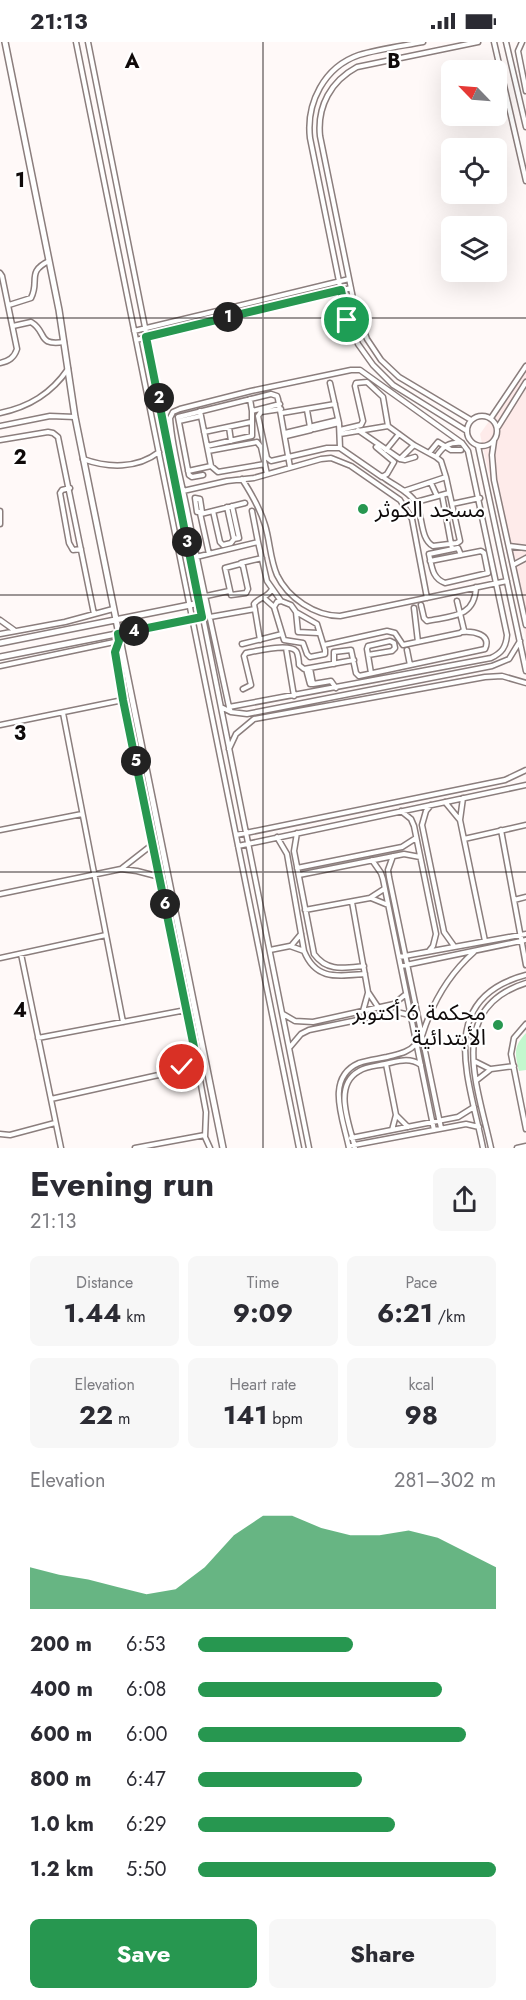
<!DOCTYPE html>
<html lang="en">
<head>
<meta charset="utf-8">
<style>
  :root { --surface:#fff; --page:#f7f7f7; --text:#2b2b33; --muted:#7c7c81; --accent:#279750 }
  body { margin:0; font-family:Jost,"Noto Sans Arabic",sans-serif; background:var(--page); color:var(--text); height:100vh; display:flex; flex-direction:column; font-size:22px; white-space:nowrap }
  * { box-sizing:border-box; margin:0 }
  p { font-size:20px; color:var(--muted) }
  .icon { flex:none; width:33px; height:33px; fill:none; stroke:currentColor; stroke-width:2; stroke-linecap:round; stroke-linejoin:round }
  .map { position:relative; height:1106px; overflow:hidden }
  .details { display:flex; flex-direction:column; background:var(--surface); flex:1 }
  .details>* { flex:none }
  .needle { width:39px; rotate:295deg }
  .tools { position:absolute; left:441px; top:18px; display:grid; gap:12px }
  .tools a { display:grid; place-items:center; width:66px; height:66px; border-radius:9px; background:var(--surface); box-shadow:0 6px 24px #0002; font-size:30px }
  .pin { position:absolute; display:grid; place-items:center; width:51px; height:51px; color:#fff; margin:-26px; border:3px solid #fff; border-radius:50%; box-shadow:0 2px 6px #0007 }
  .km { position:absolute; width:30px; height:30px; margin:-15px; border-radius:50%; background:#222; color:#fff; font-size:16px; line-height:30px; text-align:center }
  .round { display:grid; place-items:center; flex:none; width:63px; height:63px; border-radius:9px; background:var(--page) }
  .overview { display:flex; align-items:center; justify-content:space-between; height:102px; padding:0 30px }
  h1 { font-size:33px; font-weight:700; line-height:45px }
  .metrics { display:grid; grid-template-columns:repeat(3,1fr); gap:9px; height:102px; padding:6px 30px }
  .metrics div { display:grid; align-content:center; border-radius:9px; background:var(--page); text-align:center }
  .metrics b { font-size:26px; font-weight:700 }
  .metrics small { font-size:16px; font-weight:400 }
  .metrics p { font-size:16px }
  .chart { height:168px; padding:12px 30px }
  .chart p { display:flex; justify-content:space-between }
  .chart svg { width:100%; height:108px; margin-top:6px; fill:var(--accent); opacity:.7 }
  .cta { display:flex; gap:12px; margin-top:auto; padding:12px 30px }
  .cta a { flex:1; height:69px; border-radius:9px; background:var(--accent); color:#fff; font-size:24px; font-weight:700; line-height:69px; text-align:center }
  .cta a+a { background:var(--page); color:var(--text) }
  ul { padding:0 30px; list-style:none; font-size:20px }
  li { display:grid; grid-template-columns:96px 72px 1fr; align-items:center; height:45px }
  li i { height:15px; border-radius:8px; background:var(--accent) }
  .status { display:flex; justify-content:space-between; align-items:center; height:42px; padding:0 30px; background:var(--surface); direction:ltr }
  .status svg { height:16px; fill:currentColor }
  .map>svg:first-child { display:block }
  .built { fill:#feebea }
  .green { fill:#c3f7ce }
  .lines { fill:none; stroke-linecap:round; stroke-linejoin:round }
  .minor-casing { stroke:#8b7e7d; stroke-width:7 }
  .tertiary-casing { stroke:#8b7e7d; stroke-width:8 }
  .minor { stroke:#fff; stroke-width:4 }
  .tertiary { stroke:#fff; stroke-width:5 }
  .route-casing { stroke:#fff; stroke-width:12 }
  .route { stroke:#279750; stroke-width:8 }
  .grid { fill:none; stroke:#0f0a0a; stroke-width:1.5; stroke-opacity:0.55 }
  .poi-dot { fill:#279750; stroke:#fff; stroke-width:2 }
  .labels { text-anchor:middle; stroke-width:4.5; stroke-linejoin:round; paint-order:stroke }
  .poi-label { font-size:22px; fill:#0f0a0a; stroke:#fff; text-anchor:start }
  .grid-label { font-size:20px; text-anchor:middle; font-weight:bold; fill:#0f0a0a; stroke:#fff; stroke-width:4.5; stroke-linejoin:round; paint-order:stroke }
</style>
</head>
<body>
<div class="status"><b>21:13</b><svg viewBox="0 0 49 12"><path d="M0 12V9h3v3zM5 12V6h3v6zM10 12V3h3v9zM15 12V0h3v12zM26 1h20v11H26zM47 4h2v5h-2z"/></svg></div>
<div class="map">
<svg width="526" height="1106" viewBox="0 0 526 1106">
  <rect width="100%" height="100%" fill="#fff9f8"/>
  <!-- built -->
  <path class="built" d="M526,327V598L480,392Z"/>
  <!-- green -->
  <path class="green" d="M526,991V1028L519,1029C515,1011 513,1005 526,991Z"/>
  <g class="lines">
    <!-- minor casing -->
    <g class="minor-casing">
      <path id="minor" d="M76,0L299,1106
        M88,0L309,1106
        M423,0C402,4 379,7 359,13C324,25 306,61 310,96L345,269L358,302L373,323L393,343L467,389
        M494,0L526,139
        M506,0L526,85
        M522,0L518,9L526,49
        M0,231L2,234L17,307C14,316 9,319 0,321
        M9,263L31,256C40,239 26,230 49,219
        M13,284L31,280C48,290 36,304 64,300
        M134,289L349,237
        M136,298L351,246
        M330,341L339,381L340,406
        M281,367L261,370L258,374L267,416L271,419L327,406H340L382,435L387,432L394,420L376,405
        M200,369L211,424L218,430L265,422
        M252,369L280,362
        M0,371C29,365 51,352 68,327
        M282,371L335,362
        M467 389a15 15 0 1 1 30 0a15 15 0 1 1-30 0Z
        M491,376L526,324
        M471,378L399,335L381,318L367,297L355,266L320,94C317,64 331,39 357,25L478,0
        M179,379L201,374
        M0,384L50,374L75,375
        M313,384L338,378
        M388,384L414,403L436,415L441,419L446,435L404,449
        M229,385L231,399
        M498,385L526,340
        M314,387L339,381
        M340,388L361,383L363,379L355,344L356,341L367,340L383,355L388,384L340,392
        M358,388L400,417L405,418L415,415
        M204,390L251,380
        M285,391L310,385L307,368
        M286,394L311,388
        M0,398L48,390L53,391L58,395L94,572
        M494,399L492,413L494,438L526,583
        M207,404L252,394V369L250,357
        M478,404L526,629
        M386,408L399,392
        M208,409L257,400L261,405L267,432
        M429,411L438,400L451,408H461
        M436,415C443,404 449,400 462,401
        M83,417C108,426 137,427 159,410
        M400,417L414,403
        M188,429L211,424
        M203,433L192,435L189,433L178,375L271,352L277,354L278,357L290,425
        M383,435C393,443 410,450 416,461C423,474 420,497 433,504L457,501L460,499L446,435
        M242,437C251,451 260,466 265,483C270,499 270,517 277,533C288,556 315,574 340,574L507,539
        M431,441L437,454
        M70,446L62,448L60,451L69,501L73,508L81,507
        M183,449L227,439L254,436L321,417L331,416L351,424L400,458L412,477L427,556
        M442,453L452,507
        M195,456L200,457L202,470H197Z
        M416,460L449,451
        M452,462L480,456
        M232,464L239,496L234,497
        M0,469V482
        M213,469L220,500L223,503L231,501L234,497L227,465
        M252,469L258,500
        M200,471L209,512
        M201,472L245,461
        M509,504L526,506
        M196,515L258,500L267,539L281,559
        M430,519L481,509L484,511L488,531L445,541C432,536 432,525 429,512L458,506L461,513
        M241,521L262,516
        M240,522L243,524L248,547L246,551L231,553L225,526Z
        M513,523L526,516
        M206,554L229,549
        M264,556L274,565
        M421,563L424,576L427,579C451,574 475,576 476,545
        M414,566L418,600
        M296,570L291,563L281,559L277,560L274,565L284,598L303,601L307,612L310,615L325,612V608L317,582L296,570L298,590L318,591
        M210,575L255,567
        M0,578L14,588
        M0,592L65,580L113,567
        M260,598L254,562C259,555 268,556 272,547
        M119,599L115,610L123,658L192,995L206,1070L205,1095L210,1106
        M242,602L282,592
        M324,603L387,589L395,591L403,603L460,591L464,588L457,559
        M286,606L294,654
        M407,608L410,623
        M368,613L392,609L395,606L394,601L390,599L368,604L367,607L371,631
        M334,622V610L351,608L356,631L359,634L485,607C492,592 473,589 462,590
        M0,624L119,599
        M310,626L313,642
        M306,627L310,642H313
        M313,642L331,639L336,646
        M243,647L251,643L244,614L246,611C256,609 289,601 296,609C298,611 299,620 299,623L304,627L354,618
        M221,665L231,670L247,672L492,624L509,617L520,599
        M229,665L491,616C502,611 506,605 507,593L468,409L462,401L360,328H351L251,349L180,367L173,370L170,376C172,406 181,437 187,467C200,533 215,599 229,665L231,670
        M63,671L123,980
        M0,683L123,658
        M229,707L236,692L254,677L485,635L502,634L526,641
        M463,756L460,778L485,899
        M445,760L459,777
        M431,763L426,769L422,783L444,890L454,904
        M401,769L411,777L414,784L436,892L433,904L429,909
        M0,788L82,772
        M501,788L526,923
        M297,791L294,809L314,912C327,930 344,926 364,924
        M236,793L505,738L526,728
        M277,795L287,812L304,909C316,939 338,934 365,932
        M464,797L526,783
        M238,804L526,743
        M393,814L388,828L389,835L441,1086
        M372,818L381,831L383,837L434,1088
        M297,826L402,805L416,796
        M121,827L153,802
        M299,833L404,812L420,815
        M0,852L121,827L137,829L160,835
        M371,856L388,863
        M514,858L526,855
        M352,860L368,950L378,965
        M305,868L370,856L384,847
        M291,904L301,892
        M270,908L290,904L304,909
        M21,912L61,1106
        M399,915L526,892
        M0,916L106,893
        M401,924L526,898
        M363,969L368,951
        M283,972L295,979L313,980L394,962L406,952
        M526,982L514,996L511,1012L526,1087
        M422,994C432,961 448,933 474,910
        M38,996L186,968
        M290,1005L301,992L309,988L396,970L410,973
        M474,1019L490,1027
        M386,1022L396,1073L392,1088
        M477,1038L491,1027L514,1024
        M51,1057L172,1030L196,1015
        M396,1073L408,1085
        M0,1092L10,1093L55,1081
        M351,1096L458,1075L474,1065
        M349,1104L466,1082L479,1085
        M135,1106L205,1093
        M349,1106C344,1079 324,1036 359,1021C368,1018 378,1017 387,1015C398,1012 408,1011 416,1002
        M355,1106C350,1083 332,1044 359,1029C367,1024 376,1024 385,1022C399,1019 409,1015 421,1023
        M483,1106C470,1039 434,957 526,933
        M491,1106C478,1045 445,966 526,941
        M517,1106L526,1104"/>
    </g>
    <!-- tertiary casing -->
    <g class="tertiary-casing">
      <path id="tertiary" d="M5,0L59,268L75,375L223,1106
        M0,601L200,561
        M0,615L202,575"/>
    </g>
    <!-- minor -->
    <use href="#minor" class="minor"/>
    <!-- tertiary -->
    <use href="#tertiary" class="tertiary"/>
  </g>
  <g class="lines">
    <!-- route casing -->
    <g class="route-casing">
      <path id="route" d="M182,1025L196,1015L123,658L115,610L119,599L118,592L202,575L146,295L341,248L347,278"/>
    </g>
    <!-- route -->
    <use href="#route" class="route"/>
  </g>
  <!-- grid -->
  <path class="grid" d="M263,0V1106M0,276H526M0,553H526M0,830H526"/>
  <!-- markers -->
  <g class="poi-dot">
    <circle cx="363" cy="467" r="6"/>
    <circle cx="498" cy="983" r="6"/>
  </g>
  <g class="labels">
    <!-- poi labels -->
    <g class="poi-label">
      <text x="375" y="475">مسجد الكوثر</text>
      <text x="486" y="978" text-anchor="end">محكمة 6 أكتوبر<tspan x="486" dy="25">الأبتدائية</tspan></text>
    </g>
  </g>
  <g class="grid-label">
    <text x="132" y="26">A</text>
    <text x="394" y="26">B</text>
    <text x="20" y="145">1</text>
    <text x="20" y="422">2</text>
    <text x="20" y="698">3</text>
    <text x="20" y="975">4</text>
  </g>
</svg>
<div class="tools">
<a><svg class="needle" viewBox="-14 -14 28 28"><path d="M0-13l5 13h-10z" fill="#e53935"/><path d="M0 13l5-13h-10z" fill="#7c7c81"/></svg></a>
<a><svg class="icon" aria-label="locate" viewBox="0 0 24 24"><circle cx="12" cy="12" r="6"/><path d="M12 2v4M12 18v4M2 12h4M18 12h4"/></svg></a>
<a><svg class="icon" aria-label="layers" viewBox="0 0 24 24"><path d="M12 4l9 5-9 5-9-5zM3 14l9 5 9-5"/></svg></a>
</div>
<div class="pin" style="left:347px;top:278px;background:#1e9e55"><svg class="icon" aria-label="arrive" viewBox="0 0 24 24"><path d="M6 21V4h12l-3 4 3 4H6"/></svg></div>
<div class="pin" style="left:182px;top:1025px;background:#d93025"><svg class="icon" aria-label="check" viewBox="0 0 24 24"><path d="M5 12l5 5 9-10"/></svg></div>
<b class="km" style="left:228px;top:275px">1</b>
<b class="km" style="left:159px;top:356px">2</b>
<b class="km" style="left:187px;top:500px">3</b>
<b class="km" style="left:134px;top:589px">4</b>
<b class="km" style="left:136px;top:719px">5</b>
<b class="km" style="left:165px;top:862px">6</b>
</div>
<section class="details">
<div class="overview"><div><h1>Evening run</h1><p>21:13</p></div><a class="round"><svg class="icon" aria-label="share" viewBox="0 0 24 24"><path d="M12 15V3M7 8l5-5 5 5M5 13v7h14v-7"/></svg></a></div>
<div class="metrics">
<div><p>Distance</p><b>1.44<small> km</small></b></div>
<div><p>Time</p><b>9:09</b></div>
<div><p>Pace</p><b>6:21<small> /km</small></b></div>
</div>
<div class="metrics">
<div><p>Elevation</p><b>22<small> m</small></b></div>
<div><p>Heart rate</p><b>141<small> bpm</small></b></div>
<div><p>kcal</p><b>98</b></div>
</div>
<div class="chart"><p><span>Elevation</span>281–302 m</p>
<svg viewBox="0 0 160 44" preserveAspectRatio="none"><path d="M0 44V27L10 30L20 32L30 35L40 38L50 36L60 27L70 14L80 6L90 6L100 11L110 14L120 14L130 12L140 15L150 21L160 27V44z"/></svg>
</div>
<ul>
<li><b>200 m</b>6:53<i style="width:52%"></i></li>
<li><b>400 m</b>6:08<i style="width:82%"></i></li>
<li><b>600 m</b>6:00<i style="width:90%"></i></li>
<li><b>800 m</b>6:47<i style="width:55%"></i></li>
<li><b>1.0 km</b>6:29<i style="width:66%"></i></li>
<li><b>1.2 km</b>5:50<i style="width:100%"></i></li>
</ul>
<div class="cta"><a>Save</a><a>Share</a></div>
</section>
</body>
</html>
